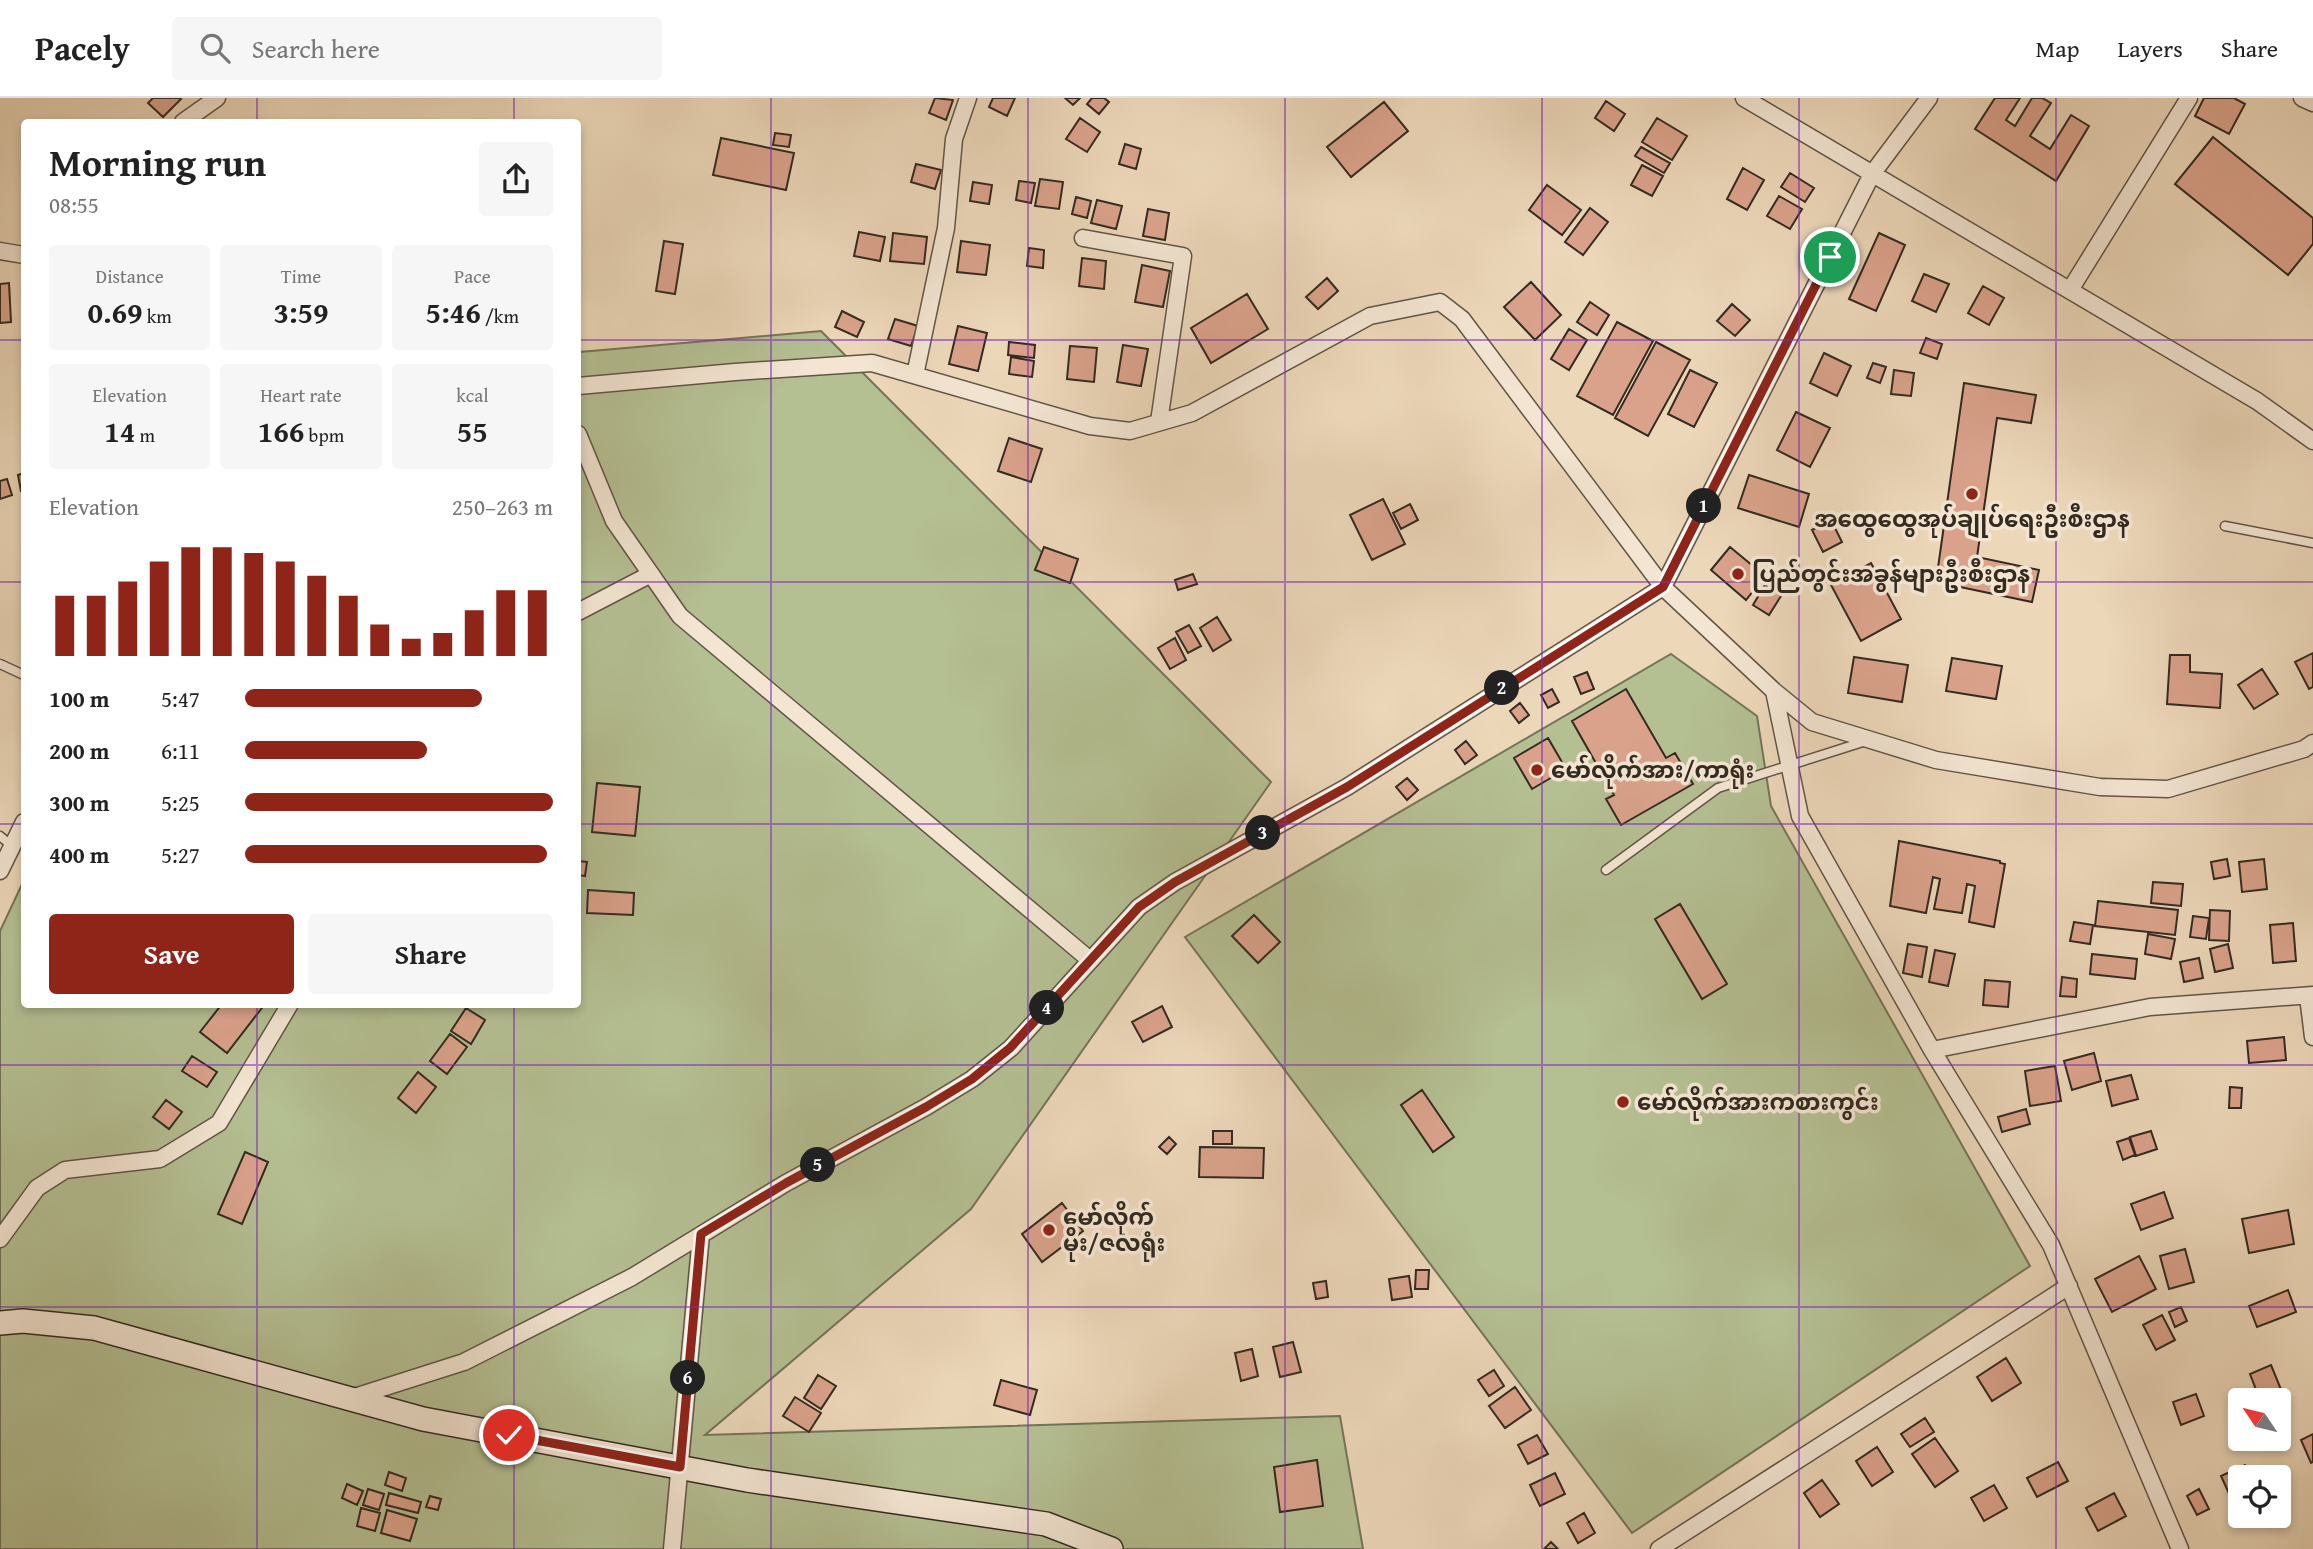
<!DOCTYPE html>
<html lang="en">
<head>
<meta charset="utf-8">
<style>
  :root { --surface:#fff; --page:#f6f6f6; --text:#222; --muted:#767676; --line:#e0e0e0; --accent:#8f2418 }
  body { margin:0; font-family:"Gentium Book Plus","Noto Sans Myanmar",serif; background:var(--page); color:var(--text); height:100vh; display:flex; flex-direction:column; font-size:26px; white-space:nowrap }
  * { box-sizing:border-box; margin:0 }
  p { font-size:23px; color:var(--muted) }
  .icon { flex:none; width:38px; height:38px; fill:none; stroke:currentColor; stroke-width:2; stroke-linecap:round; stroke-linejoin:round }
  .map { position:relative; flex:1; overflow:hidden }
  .panel { position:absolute; left:21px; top:21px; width:560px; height:889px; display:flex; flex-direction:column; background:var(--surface); border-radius:7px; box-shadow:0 4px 10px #0003 }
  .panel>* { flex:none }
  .needle { width:46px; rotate:305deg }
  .tools { position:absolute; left:2228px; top:1290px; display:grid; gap:14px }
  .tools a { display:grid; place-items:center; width:63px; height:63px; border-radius:7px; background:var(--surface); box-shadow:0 4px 10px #0003; font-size:35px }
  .pin { position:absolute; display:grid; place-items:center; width:60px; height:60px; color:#fff; margin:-30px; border:4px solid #fff; border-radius:50%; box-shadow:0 2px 7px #0007 }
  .km { position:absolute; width:35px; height:35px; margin:-18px; border-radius:50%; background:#222; color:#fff; font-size:19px; line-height:35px; text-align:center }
  .round { display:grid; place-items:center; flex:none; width:74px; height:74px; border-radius:7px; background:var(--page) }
  .headline { display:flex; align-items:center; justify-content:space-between; height:119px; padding:0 28px }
  h1 { font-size:38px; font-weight:600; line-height:52px }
  .figures { display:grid; grid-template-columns:repeat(3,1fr); gap:10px; height:119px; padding:7px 28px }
  .figures div { display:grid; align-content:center; border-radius:7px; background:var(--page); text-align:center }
  .figures b { font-size:30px; font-weight:600 }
  .figures small { font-size:19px; font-weight:400 }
  .figures p { font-size:19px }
  .chart { height:196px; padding:14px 28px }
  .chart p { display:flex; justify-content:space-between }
  .chart svg { width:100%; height:126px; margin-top:7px; stroke:var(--accent); stroke-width:6 }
  .cta { display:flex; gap:14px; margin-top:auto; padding:14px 28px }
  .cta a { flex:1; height:80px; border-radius:7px; background:var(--accent); color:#fff; font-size:28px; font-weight:600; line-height:80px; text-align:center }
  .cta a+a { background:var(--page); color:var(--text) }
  ul { padding:0 28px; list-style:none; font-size:23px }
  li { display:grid; grid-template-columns:112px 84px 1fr; align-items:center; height:52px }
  li i { height:18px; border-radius:9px; background:var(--accent) }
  header { display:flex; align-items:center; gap:42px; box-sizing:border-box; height:98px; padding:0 35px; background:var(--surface); border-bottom:2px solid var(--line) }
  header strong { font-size:33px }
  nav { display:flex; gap:38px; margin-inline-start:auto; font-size:24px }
  .search { width:490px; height:63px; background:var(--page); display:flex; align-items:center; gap:18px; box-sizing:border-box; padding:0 24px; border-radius:7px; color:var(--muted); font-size:26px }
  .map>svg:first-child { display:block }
  .green { fill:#b4bf92; stroke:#747459; stroke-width:2 }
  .building { fill:#daa28b; stroke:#332a20; stroke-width:2 }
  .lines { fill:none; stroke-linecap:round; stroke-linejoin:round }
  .service-casing { stroke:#615546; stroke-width:11 }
  .minor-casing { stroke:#615546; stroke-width:19 }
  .secondary-casing { stroke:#332a20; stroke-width:26 }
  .service { stroke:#f3e5d2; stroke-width:8 }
  .minor { stroke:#f3e5d2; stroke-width:16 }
  .secondary { stroke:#f3e5d2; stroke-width:23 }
  .route-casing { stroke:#fff; stroke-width:14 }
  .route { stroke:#8f2418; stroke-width:9 }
  .grid { fill:none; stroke:#7b2cbf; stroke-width:2; stroke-opacity:0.55 }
  .poi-dot { fill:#8f2418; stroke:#f3e5d2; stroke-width:2.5 }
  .labels { text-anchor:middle; stroke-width:7; stroke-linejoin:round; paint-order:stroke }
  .poi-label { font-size:23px; font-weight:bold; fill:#332a20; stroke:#f3e5d2; text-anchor:start }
</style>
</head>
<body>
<header>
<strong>Pacely</strong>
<div class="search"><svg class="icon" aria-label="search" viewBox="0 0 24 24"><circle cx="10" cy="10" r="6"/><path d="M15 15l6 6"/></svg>Search here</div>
<nav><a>Map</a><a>Layers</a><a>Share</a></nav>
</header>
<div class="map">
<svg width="2313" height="1451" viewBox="0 0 2313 1451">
  <rect width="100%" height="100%" fill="#ecd7b9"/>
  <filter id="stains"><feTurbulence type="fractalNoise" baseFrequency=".00286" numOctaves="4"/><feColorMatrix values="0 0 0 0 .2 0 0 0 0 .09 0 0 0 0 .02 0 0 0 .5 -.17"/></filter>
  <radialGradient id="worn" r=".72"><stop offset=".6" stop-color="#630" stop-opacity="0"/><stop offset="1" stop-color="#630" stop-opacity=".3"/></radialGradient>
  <!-- green -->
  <path class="green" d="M821,233L1271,684L971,1111L705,1337L1340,1318L1363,1451H0V833L24,782V906H578V261L580,254Z
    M1671,556L1757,618L1771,708L2030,1168L1632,1435L1185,839Z"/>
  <!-- building -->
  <path class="building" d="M153,0H179L181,1L163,19L148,5Z
    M935,0L953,2L946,22L929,15Z
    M993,0H1015L1007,18L989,9Z
    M1065,0H1080L1073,7Z
    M1092,0H1104L1109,4L1099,16L1087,6Z
    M1995,0H2020L2006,22L2015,28L2032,0H2042L2051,5L2030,38L2050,51L2071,17L2089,28L2056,83L1975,31Z
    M2204,0H2234L2245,6L2229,36L2195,18Z
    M1606,3L1625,16L1614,33L1595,20Z
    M1384,4L1408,33L1351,79L1327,49Z
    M1080,20L1100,34L1087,54L1066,41Z
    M1657,20L1687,38L1672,62L1642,44Z
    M775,35L791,37L789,49L773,47Z
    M2213,39L2313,120V146L2288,177L2175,86Z
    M721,40L794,55L786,92L713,77Z
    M1125,46L1141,51L1136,71L1119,66Z
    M1641,49L1670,65L1664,75L1635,58Z
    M916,66L941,72L935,91L911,84Z
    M1642,67L1663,78L1652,98L1631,87Z
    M1743,70L1764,82L1747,112L1727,101Z
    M1790,75L1814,90L1805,104L1781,89Z
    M1040,81L1063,84L1059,111L1035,108Z
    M1019,83L1035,85L1031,105L1016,102Z
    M973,84L992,87L989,106L970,103Z
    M1547,87L1581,112L1562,137L1529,112Z
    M1779,98L1802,111L1790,131L1767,118Z
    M1076,99L1091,103L1087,120L1072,116Z
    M1097,102L1122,108L1116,131L1091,125Z
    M1590,110L1608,124L1583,157L1565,144Z
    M1148,111L1169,115L1165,142L1143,138Z
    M859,134L885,139L880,163L854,158Z
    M893,135L927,139L924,166L890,163Z
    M1879,135L1905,147L1876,213L1849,201Z
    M664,143L683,146L675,196L656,193Z
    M961,143L990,147L986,177L957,174Z
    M1029,150L1044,152L1043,170L1027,168Z
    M1082,160L1106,163L1104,191L1079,188Z
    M1142,167L1170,173L1163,209L1135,204Z
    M1924,176L1949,186L1936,214L1912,203Z
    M1327,180L1338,193L1318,211L1306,199Z
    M1531,184L1561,217L1535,242L1504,209Z
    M9,185L11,224L0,225V186Z
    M1983,188L2004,200L1989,227L1968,215Z
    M1247,196L1268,231L1211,265L1191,230Z
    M1590,204L1609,217L1597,237L1577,224Z
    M1732,206L1750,222L1735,238L1717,223Z
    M842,213L864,224L857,239L835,229Z
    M895,221L918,228L911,248L888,241Z
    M1617,224L1653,243L1613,317L1577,298Z
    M958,228L987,235L978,273L949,266Z
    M1569,231L1587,242L1569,272L1551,261Z
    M1926,240L1942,246L1937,261L1920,255Z
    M1009,244L1035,247L1034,260L1008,257Z
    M1656,244L1690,262L1648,338L1615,320Z
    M1123,247L1148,251L1141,288L1117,284Z
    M1070,248L1097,250L1094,284L1067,281Z
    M1824,255L1851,268L1837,298L1810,285Z
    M1011,259L1034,263L1032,279L1009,276Z
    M1873,265L1886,269L1880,285L1867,280Z
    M1690,272L1717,285L1694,329L1668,316Z
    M1894,272L1914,275L1911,298L1891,296Z
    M1964,285L2036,297L2031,325L1997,320L1977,459L2039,472L2032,504L1936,484Z
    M1796,314L1830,330L1810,369L1777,352Z
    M1009,340L1042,351L1031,384L998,373Z
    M24,375V392L21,393L18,377Z
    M1749,377L1809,396L1799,429L1738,410Z
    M7,381L12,397L0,401V383Z
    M1383,401L1405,446L1372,462L1350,417Z
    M1410,406L1418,422L1401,431L1393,415Z
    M1831,422L1842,444L1823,454L1812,432Z
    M1044,449L1078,461L1070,485L1035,472Z
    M1730,449L1765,478L1746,502L1711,472Z
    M1871,465L1901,521L1861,543L1831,487Z
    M1193,476L1197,486L1178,492L1175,482Z
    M1765,487L1781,498L1769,517L1753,507Z
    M1217,519L1231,542L1213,553L1200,530Z
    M1189,527L1201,548L1188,555L1176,534Z
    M1175,540L1186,562L1170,571L1158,550Z
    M2313,555V589L2309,591L2295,564Z
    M2170,557H2190V574L2222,576L2220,610L2167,606Z
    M1854,559L1908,567L1902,604L1848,595Z
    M1952,560L2002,568L1996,601L1946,593Z
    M2262,571L2278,596L2254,611L2238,587Z
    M1587,574L1594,591L1581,596L1574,579Z
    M1552,591L1559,604L1548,610L1541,597Z
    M1626,591L1666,660L1675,655L1693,686L1621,727L1606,701L1614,697L1572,623Z
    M1520,605L1529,617L1519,625L1510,613Z
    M1548,640L1566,671L1532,691L1514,660Z
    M1466,643L1477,657L1465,666L1455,652Z
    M1407,680L1418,692L1407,702L1396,689Z
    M597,685L640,689L635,738L592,734Z
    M1899,743L2000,763V765L2005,766L1994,829L1969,824L1975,788L1967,786L1962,815L1934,811L1940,781L1933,779L1926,815L1890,808Z
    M2227,761L2230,778L2214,781L2211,764Z
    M2264,761L2267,791L2242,794L2239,764Z
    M578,763L587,764L585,778L578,777Z
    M2153,784L2183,786L2181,808L2151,805Z
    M588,792L634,795L633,817L587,815Z
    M2098,803L2178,812L2175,837L2095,828Z
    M1680,806L1727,886L1702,901L1655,821Z
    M2210,812L2230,813L2229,843L2209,842Z
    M1254,817L1280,844L1258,865L1232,838Z
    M2193,818L2209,820L2206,841L2190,839Z
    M2074,824L2093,827L2090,846L2070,843Z
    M2293,825L2296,863L2273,865L2270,827Z
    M2148,836L2175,841L2171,861L2145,856Z
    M1908,846L1927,849L1922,879L1903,875Z
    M2228,846L2233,870L2215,874L2210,851Z
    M1935,852L1955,856L1948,888L1929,884Z
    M2092,856L2137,861L2135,881L2090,876Z
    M2199,860L2203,880L2184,884L2180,864Z
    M2062,879L2077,881L2076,899L2060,898Z
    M1985,882L2010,884L2008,909L1983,907Z
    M222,906H265L227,955L200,934Z
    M1162,908L1172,929L1143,944L1132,924Z
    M466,910L485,922L471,946L451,933Z
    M450,936L467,949L447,976L430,963Z
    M2284,939L2286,962L2249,965L2247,943Z
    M2094,955L2101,983L2072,992L2064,963Z
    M192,958L217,974L207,989L182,973Z
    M2055,968L2061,1003L2030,1008L2025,973Z
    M418,974L436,989L416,1015L398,1000Z
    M2131,977L2138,1001L2112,1008L2106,983Z
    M2230,989L2242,990L2241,1010H2229Z
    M1422,992L1454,1039L1433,1054L1401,1007Z
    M166,1002L182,1014L169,1031L153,1019Z
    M2026,1011L2030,1026L2002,1034L1998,1019Z
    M1213,1033H1232V1046H1213Z
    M2151,1033L2157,1051L2136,1058L2130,1039Z
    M1169,1039L1176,1046L1167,1056L1159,1049Z
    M2129,1040L2135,1057L2123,1062L2117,1044Z
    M1200,1049L1264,1050L1263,1080L1199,1079Z
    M245,1054L268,1064L242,1126L218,1116Z
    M2164,1094L2173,1120L2141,1132L2131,1106Z
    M1062,1105L1083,1133L1042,1164L1022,1136Z
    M2288,1112L2294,1146L2249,1155L2242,1121Z
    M2185,1151L2194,1184L2169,1191L2160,1158Z
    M2139,1158L2156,1191L2112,1214L2095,1181Z
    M1416,1172H1429L1428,1191H1415Z
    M1409,1178L1412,1199L1392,1202L1389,1181Z
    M1326,1183L1328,1199L1316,1201L1313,1185Z
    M2288,1192L2296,1214L2257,1229L2249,1208Z
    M2181,1209L2187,1223L2175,1229L2169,1214Z
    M2162,1217L2175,1242L2156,1252L2143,1227Z
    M1293,1244L1301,1274L1280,1279L1273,1249Z
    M1252,1251L1258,1278L1241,1283L1235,1255Z
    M2006,1260L2021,1285L1992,1303L1977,1279Z
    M2271,1267L2282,1294L2260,1302L2250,1276Z
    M1494,1272L1504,1288L1489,1298L1478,1282Z
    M818,1277L836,1288L821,1311L804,1300Z
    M1001,1282L1037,1292L1030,1317L994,1307Z
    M1515,1289L1531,1312L1505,1330L1489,1308Z
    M2196,1296L2204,1318L2181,1327L2173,1304Z
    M795,1299L821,1315L809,1334L783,1318Z
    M1925,1320L1934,1334L1910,1349L1901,1336Z
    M2313,1336V1364L2311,1365L2301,1342Z
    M1537,1337L1548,1356L1528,1366L1518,1347Z
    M1935,1340L1958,1373L1935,1389L1912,1356Z
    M1877,1349L1893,1374L1872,1388L1856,1363Z
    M1317,1362L1323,1408L1280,1414L1274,1369Z
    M2058,1364L2068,1383L2037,1399L2027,1380Z
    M2245,1367L2251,1379H2240V1396L2231,1400L2221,1378Z
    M389,1374L406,1380L402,1393L385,1387Z
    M1555,1375L1565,1396L1540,1408L1530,1387Z
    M1822,1382L1839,1406L1820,1419L1804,1395Z
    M347,1386L363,1393L357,1407L342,1400Z
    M1994,1387L2007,1410L1984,1423L1971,1400Z
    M368,1391L384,1396L379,1412L363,1407Z
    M2199,1391L2209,1411L2197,1417L2187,1398Z
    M389,1395L421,1404L418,1415L386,1407Z
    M2114,1395L2126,1418L2098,1433L2086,1410Z
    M430,1398L441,1401L438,1412L426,1409Z
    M361,1410L380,1415L375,1433L357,1428Z
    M387,1412L417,1421L410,1443L381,1435Z
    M1584,1415L1595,1435L1578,1445L1567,1425Z
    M1551,1444L1558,1451H1544Z"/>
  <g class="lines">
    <!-- service casing -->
    <g class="service-casing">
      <path id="service" d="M2225,428L2313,445
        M0,566L24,577
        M0,738L12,748
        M1606,772L1718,690L1866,643"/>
    </g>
    <!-- minor casing -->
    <g class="minor-casing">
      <path id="minor" d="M1744,0L2257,303L2313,343
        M2302,0L2313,5
        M183,24L217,0
        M1083,140L1183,158L1159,324
        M0,153L24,157
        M2070,192L2189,0
        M915,277L946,130L954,41L968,0
        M578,288L735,274L872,265L1090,328L1130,333L1192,315L1370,218L1440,204L1462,221L1663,489L1774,593L1812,624L1936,662L2100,689L2168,691L2304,651L2313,645
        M578,336L614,423L680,518L1090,862
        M578,514L651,476
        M1774,593L1800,718L1932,952
        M0,773L24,724
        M2308,898L2313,939
        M0,1141L37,1090L65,1072L160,1061L219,1025L290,906
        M351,1300L464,1264L632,1179L786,1085L926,1009L972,981L1011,950L1139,809L1175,784L1347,689L1663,489L1872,76L1929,0
        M672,1451L701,1137
        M1659,1451L2069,1188
        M2180,1451L2051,1147L1932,952L2150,909L2313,897"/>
    </g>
    <!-- secondary casing -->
    <g class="secondary-casing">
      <path id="secondary" d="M0,1225L23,1223L94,1230L423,1321L747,1382L1046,1426L1111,1451"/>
    </g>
    <!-- service -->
    <use href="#service" class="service"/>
    <!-- minor -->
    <use href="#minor" class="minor"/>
    <!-- secondary -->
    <use href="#secondary" class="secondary"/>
  </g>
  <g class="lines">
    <!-- route casing -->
    <g class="route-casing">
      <path id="route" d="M509,1337L680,1369L701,1136L786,1085L926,1009L972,981L1010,950L1139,809L1175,784L1347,689L1663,489L1830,159"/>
    </g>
    <!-- route -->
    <use href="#route" class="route"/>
  </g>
  <!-- grid -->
  <path class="grid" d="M257,0V24M514,0V24M771,0V1451M1028,0V1451M1285,0V1451M1542,0V1451M1799,0V1451M2056,0V1451M0,242H24M578,242H2313M0,484H24M578,484H2313M0,726H24M578,726H2313M257,906V1451M514,906V1451M0,967H2313M0,1209H2313"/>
  <!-- markers -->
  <g class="poi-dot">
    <circle cx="1972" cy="396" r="7"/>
    <circle cx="1738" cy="476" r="7"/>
    <circle cx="1537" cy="672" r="7"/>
    <circle cx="1623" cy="1004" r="7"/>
    <circle cx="1049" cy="1132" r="7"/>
  </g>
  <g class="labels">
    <!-- poi labels -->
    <g class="poi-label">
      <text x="1972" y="429" text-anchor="middle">အထွေထွေအုပ်ချုပ်ရေးဦးစီးဌာန</text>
      <text x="1752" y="484">ပြည်တွင်းအခွန်များဦးစီးဌာန</text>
      <text x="1551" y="680">မော်လိုက်အား/ကာရုံး</text>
      <text x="1637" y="1012">မော်လိုက်အားကစားကွင်း</text>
      <text x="1063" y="1127">မော်လိုက်<tspan x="1063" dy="26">မိုး/ဇလရုံး</tspan></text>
    </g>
  </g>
  <rect width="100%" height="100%" filter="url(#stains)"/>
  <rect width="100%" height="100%" fill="url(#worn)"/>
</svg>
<div class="tools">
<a><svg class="needle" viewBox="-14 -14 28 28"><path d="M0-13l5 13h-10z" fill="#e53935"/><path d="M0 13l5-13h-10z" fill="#767676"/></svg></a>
<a><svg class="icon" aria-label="locate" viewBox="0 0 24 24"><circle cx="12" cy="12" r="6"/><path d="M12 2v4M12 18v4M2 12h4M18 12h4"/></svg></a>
</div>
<div class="pin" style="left:1830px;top:159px;background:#1e9e55"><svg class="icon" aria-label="arrive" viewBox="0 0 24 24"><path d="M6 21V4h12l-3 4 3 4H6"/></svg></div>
<div class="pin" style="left:509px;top:1337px;background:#d93025"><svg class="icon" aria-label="check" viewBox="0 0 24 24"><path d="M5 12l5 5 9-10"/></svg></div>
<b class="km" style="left:1704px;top:408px">1</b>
<b class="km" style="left:1502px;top:590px">2</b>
<b class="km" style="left:1263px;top:735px">3</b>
<b class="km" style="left:1047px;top:910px">4</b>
<b class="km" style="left:818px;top:1067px">5</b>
<b class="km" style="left:688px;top:1280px">6</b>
<section class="panel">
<div class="headline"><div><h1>Morning run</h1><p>08:55</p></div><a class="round"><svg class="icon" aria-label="share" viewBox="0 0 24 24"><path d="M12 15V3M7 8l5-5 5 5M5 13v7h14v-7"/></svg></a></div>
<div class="figures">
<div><p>Distance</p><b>0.69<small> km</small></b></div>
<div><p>Time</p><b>3:59</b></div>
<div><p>Pace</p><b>5:46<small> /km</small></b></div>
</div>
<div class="figures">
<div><p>Elevation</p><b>14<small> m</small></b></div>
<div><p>Heart rate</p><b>166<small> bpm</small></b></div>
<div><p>kcal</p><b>55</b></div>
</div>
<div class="chart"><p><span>Elevation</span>250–263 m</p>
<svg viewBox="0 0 160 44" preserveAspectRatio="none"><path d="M5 44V23M15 44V23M25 44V18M35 44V11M45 44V6M55 44V6M65 44V8M75 44V11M85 44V16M95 44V23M105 44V33M115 44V38M125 44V36M135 44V28M145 44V21M155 44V21"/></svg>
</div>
<ul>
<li><b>100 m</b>5:47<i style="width:77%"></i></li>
<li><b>200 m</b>6:11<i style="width:59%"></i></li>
<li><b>300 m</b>5:25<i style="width:100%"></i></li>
<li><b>400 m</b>5:27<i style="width:98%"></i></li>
</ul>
<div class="cta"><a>Save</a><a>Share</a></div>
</section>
</div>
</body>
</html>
